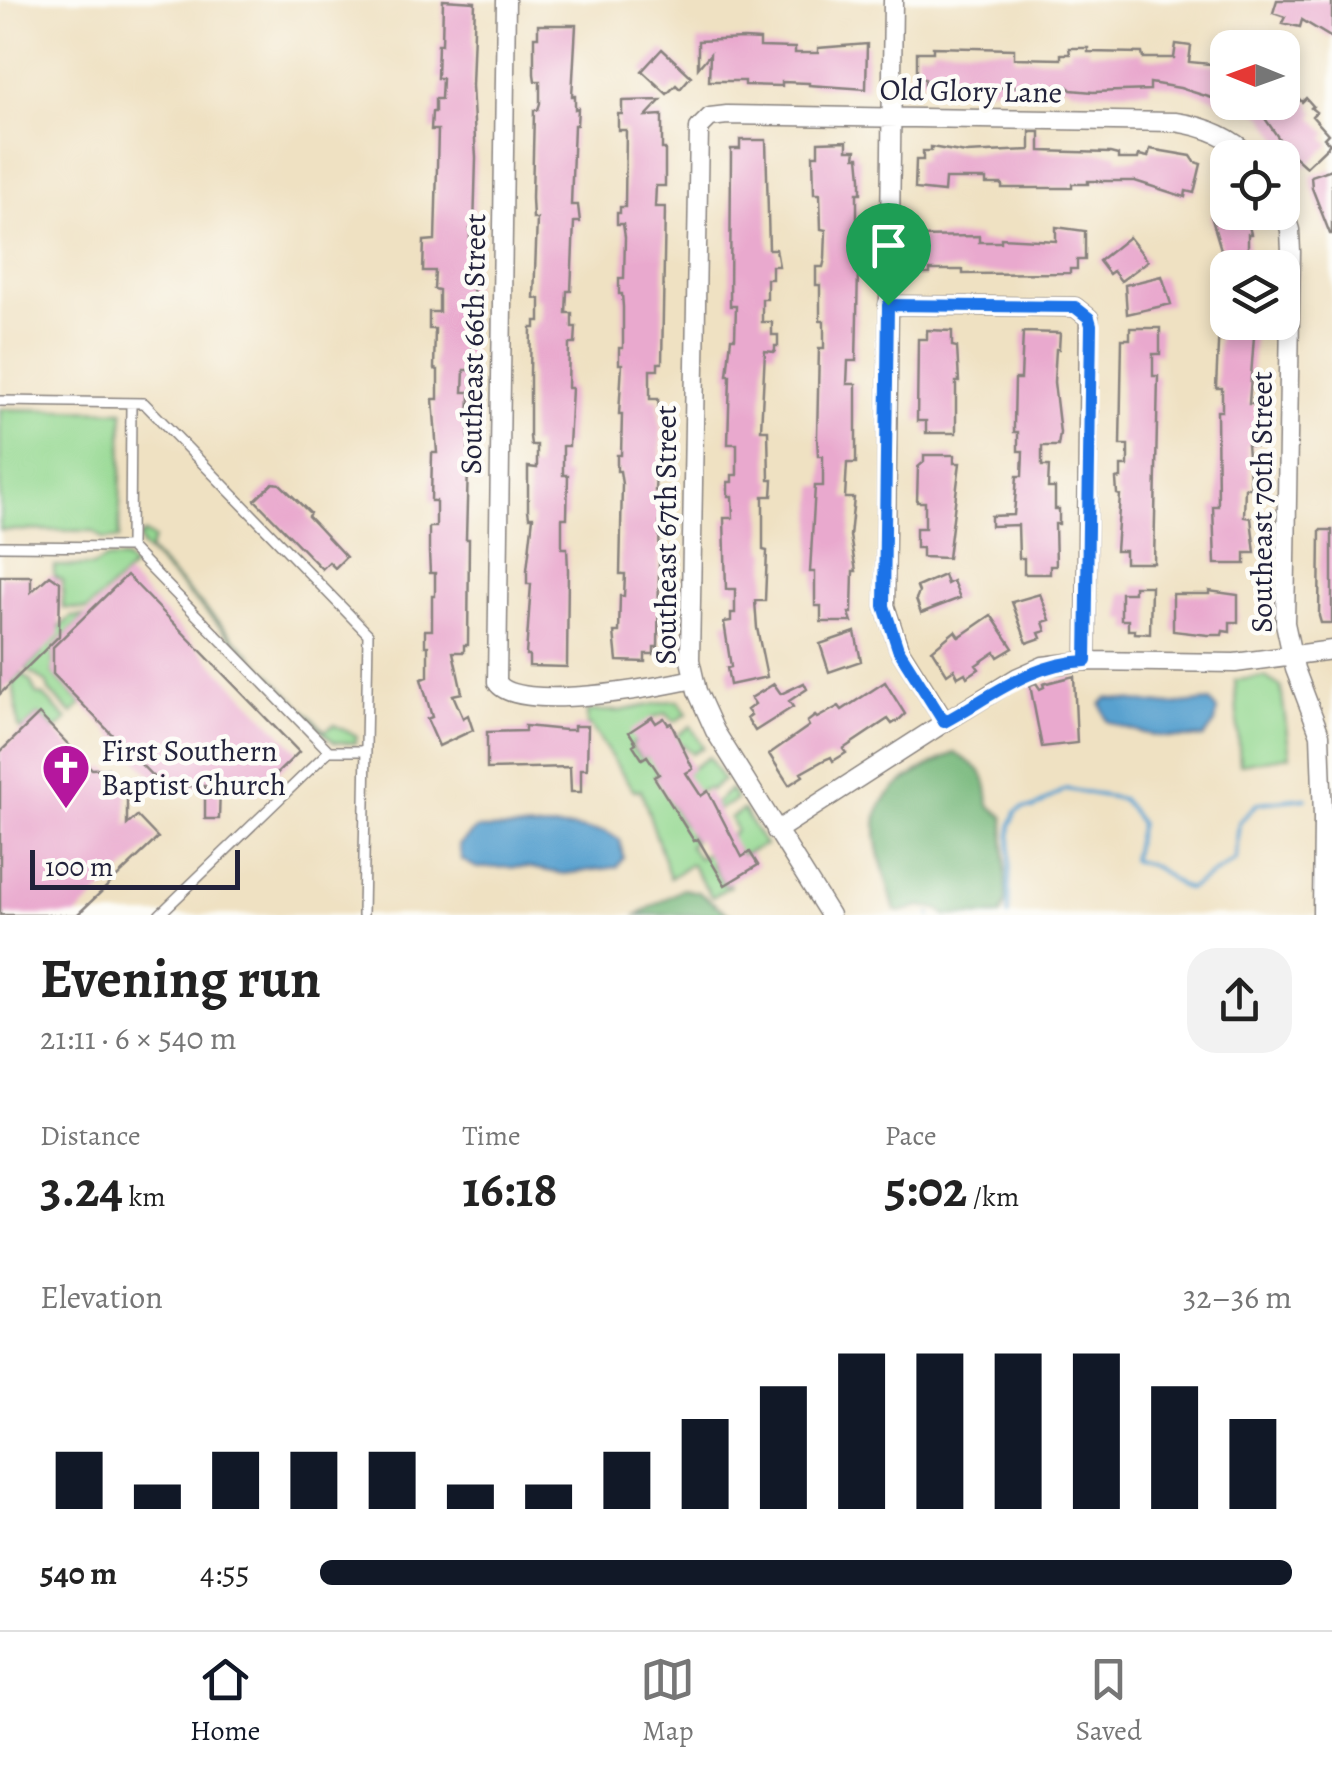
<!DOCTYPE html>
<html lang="en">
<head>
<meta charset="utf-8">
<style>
  :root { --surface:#fff; --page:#f2f2f2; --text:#222; --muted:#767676; --line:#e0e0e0; --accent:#111827 }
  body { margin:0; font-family:Alegreya,serif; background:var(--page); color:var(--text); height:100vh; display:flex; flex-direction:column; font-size:38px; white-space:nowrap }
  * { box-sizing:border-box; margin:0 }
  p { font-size:32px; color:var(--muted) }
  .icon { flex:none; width:55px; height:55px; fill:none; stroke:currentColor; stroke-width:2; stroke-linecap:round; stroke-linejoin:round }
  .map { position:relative; height:915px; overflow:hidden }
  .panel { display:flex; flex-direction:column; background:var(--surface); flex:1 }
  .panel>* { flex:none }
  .needle { width:65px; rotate:271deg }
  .tools { position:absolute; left:1210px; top:30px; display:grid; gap:20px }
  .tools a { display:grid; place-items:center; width:90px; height:90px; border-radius:20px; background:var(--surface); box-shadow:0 5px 15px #0003; font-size:50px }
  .scale { position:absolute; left:30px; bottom:25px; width:210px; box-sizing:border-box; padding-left:10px; border:5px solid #22223b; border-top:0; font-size:28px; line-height:35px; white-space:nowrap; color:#22223b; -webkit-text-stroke:8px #fdfcf7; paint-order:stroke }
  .pin { position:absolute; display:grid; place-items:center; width:85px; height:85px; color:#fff; margin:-102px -42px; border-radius:50% 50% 50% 0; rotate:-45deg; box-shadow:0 0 10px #0007 }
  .pin .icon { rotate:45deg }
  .round { display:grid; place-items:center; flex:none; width:105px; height:105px; border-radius:30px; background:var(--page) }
  .summary { display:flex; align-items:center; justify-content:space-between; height:170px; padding:0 40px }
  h1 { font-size:55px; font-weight:700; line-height:75px }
  .metrics { display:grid; grid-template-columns:repeat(3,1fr); gap:15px; height:170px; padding:10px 40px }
  .metrics div { display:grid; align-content:center }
  .metrics b { font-size:50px; font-weight:700 }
  .metrics small { font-size:28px; font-weight:400 }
  .metrics p { font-size:28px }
  .chart { height:280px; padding:20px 40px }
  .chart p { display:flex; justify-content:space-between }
  .chart svg { width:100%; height:180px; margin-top:10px; stroke:var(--accent); stroke-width:6 }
  ul { padding:0 40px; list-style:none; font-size:32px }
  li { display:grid; grid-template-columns:160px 120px 1fr; align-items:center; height:75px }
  li i { height:25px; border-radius:12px; background:var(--accent) }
  .tabs { display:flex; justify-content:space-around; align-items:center; height:140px; border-top:2px solid var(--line); background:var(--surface); font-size:28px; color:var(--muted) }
  .tabs a { display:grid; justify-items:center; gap:5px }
  .tabs .selected { color:var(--accent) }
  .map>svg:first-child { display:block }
  .green { fill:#94d891; stroke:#5b7d66; stroke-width:2.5 }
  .forest { fill:#77b87b; stroke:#4c6d5b; stroke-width:2.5 }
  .water { fill:#59a1cf; stroke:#3e6285; stroke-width:2.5 }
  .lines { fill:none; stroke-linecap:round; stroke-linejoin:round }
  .stream { stroke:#59a1cf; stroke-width:4 }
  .building { fill:#e9a9ce }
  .service-casing { stroke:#88827e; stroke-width:12 }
  .minor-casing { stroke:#88827e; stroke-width:21 }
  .service { stroke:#fff; stroke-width:9 }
  .minor { stroke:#fff; stroke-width:18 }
  .route-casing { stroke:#fff; stroke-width:20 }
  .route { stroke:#1a73e8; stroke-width:12 }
  .labels { text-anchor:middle; stroke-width:9; stroke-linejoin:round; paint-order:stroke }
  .street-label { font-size:30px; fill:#22223b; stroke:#fdfcf7 }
  .poi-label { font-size:30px; fill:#22223b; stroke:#fdfcf7; text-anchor:start }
</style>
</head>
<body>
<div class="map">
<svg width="1332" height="915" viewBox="0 0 1332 915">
  <rect width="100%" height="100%" fill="#fdfcf7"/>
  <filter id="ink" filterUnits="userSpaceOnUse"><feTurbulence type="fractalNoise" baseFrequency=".01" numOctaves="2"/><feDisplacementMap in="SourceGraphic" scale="20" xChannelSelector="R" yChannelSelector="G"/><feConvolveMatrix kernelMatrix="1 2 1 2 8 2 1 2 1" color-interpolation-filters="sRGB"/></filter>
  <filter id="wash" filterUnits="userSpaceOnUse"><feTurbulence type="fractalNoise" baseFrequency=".0048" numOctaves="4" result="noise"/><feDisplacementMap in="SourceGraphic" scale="40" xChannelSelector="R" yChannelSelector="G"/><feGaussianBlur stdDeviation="2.25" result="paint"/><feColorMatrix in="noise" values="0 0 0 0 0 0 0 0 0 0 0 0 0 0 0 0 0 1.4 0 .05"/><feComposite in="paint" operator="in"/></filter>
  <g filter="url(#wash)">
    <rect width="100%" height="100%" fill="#efe1c2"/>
    <!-- green -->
    <path class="green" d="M0,409L123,411L119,539H103L93,531L0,530Z
      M145,533L154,539L149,551L325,731L334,725L357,736L355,743L334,742L324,733L142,546L139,538Z
      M105,559H125L133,567L87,610L63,608V580L54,577V566H93Z
      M85,616L53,648V674L82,704L72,714L49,691L47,683L26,669L42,653V644L71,617Z
      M22,673L31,682L36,694L44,696L67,720L55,730L39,714L22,730L19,728L13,682Z
      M1265,677L1281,687L1290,756L1240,764L1235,680Z
      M670,701H679L687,714L674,722L666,713L652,718L631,747L642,759L691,726L703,747L692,754L684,745L680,744L655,777L667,785L709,757L723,780L710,790L708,788L670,802L683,824L715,804L730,789L736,800L717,810L689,834L694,841L689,845L698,858L728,840L736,830L730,818L743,810L765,845L741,855L736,848L711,863L724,885L728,883L730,886L712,897L691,864L670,878L641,790H633L591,726H587V711H620Z"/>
    <!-- forest -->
    <path class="forest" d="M955,753C982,770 987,772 989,805L1004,817L1006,900L1001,915H946L938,909L920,906L901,912L895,911C868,815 856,800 955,753Z
      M683,889L698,892L730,915H637Z"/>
    <!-- water -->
    <path class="water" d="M1107,698L1170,705L1210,701L1217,710L1215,723L1204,737C1167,741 1141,734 1107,721L1101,704Z
      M571,828L606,832L620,840L623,858L617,867L563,874L527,867L477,868L462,860L459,845L476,829Z"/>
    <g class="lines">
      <!-- stream -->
      <path class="stream" d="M930,915H931
        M1008,915L1011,825L1016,812L1023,808H1034L1066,789L1122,799L1140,823L1132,860C1138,863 1144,863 1150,865C1165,870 1172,885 1189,889L1235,860L1239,822L1258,803L1306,798"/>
    </g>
    <g id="blocks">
      <!-- building -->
      <path class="building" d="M443,0L475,2L472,86L476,158L474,229H470V256H474L473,297H469L472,363L471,370H464L463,392H470L466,539H469L468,645H464V652H453L462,693L453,695L463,718L468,715L473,730L439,746L427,719L432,717L421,679L428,677V646H425V630H432V596H435V573H430L429,552V527H436V501H431L432,453H437L433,399H438V370L434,369L435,329H429V312H439V290L434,289L435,271H423L424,241L435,240L438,130H431L432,112H435V99H441L442,78H437L438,44H442Z
        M1277,0H1332V38L1302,20L1300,27L1282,23L1285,17L1273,13Z
        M538,25H576L572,96H575V109L578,108L577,125H574L571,205H578L580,222H574L571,291H567L566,313H572V327H576L575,344H569L568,388H572L569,446H563V475H568L567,518H562V548H567L568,570L567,667L529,666V655H526L531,584H527V570L533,517H529L528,510V467L537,468V445H531L530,437V372L531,328H535V321H540V299L534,298L537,219H533L532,198L534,110H538L540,103V81H535L534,74V37H538Z
        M744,39L760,40V47L795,48V53H818V48L867,44L866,89L809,85V83L782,82V86L745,85V81H709L710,54L698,68V41Z
        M1176,44L1191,46L1189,62L1221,65V89L1228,90V103L1180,88L1150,83V90L1093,92L1071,90L1067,86L1037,85L966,90L963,86L925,85V79L917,78V52H933V47L1014,49V58L1061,59V54H1070L1069,48H1088V52L1142,53L1143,58H1174Z
        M662,49L691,76L680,89L676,85L667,94L642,71Z
        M1293,93L1302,102L1306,98L1313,106L1311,108L1316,112L1312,116L1328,134L1324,138L1330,144L1306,167L1286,149L1262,114L1233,104L1283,102Z
        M661,100L646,116L662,115V149H665V186H656L655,207H665L662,363H658V370H650V399H658L661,433L660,470H656L655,491L660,492L658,647H654V654H645V662L617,661L614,632H619L620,596H624L625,574H620L622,484L620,471H617V455H621L622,414H619L622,364H619V348H623V307L622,294H619V278H624L625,237L623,224H617V213H620V207H625L626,130H618V114H622V101Z
        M1030,132H1040V151L1110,153L1118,155V159H1138L1139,155L1148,157L1150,149L1191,156L1195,162L1201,164L1194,193L1186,191L1185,197L1135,181H1088V184H1072V188H1002V184H986V179H945L944,192L915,189L916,160H923V151H931V147L966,153L1030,150Z
        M740,140H766L769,249H776L779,266H772V279H767V299H762V322H772V335H778V346H775V352L765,351L761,430H768L769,480H773L772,496H763V550L767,551L765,601H755L757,628L767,677L730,685L727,668L731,667L724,622L731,621V613H735V589H726L724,518H733L732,496H728V482H732V475H737V444H728L730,375H727L731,338H735L736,306H730L731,149H740Z
        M847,141V150H856L855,157H859L861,178V193H857V237H852L853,265L858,270L856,361H848L847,384H856V463H847L845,498H854L850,536L856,571H853L852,613H849L852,622H821V606H815V572H810L815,486H823V456H818L817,436L819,348H824V321H820V285H816V267H823L825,259L826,230L821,229L820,194H814L813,155H818V142Z
        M1332,169V234H1330L1312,188L1311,176Z
        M1228,210L1268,212L1248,222L1251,234H1248V268H1222V253L1211,216Z
        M1056,227L1085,231V260H1077V269H1070V273L963,274V270H930V274H914V237L979,236V242H1001V238L1056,241Z
        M1129,237L1148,261L1121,281L1113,271L1109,274L1099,261Z
        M1162,276L1171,304L1127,314L1125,285Z
        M1219,324H1252V336H1254L1249,404H1256V446L1247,445L1251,488H1245L1244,517L1251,518L1255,553H1245V564H1215L1213,506H1218L1217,411H1222V388H1216Z
        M1130,328H1160V354H1153V376H1158L1154,563H1125V551H1116L1120,495L1117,494L1116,479L1121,478V466H1128V445H1120L1122,339H1130Z
        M927,330L952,331V346L957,347L959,382H956V433H926V421H917L918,339H927Z
        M1023,332L1060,333L1059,349H1056L1054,382L1060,433L1058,446H1042V466H1049L1048,488H1055V509H1059V524H1055L1056,566H1050V574H1024V558H1019L1018,525L991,526V516L1014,515L1017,476H1022L1023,451H1018V432H1014V425L1015,379H1021Z
        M924,455H954V463H960L948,558L922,557V548H916V528H925V502H917L918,467L924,462Z
        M273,483L280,484L310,513L308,516L346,557L335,568L329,562L322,569L255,500Z
        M1320,530H1332V623H1321L1319,616Z
        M50,575L60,582L59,636L0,694V576H31V592Z
        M127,575L299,752L256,794L248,786H220L219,819H205V786H177L169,793L53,674V647Z
        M944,575L947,584L953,581L960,598L921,613L916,599L919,592L917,587Z
        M1134,586H1151L1150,634L1135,633V630H1128V620H1121V593H1134Z
        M1209,591L1238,595V622H1230V632L1223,631L1222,635H1208L1173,631V594H1209Z
        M1040,594L1050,620L1043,622L1046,631L1039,633L1041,638L1027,643L1012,602Z
        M991,615L1013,648L998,657L995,652L976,665L979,669L967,677L965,673L958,677L954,669L947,674L932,650L955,631L959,637Z
        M855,632L861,661L829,672L820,644Z
        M1074,676L1077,743L1042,747L1030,685L1036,683L1040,689L1044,687L1043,684Z
        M885,682L905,714L900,719L892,724L888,719L843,749L846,753L833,761L831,757L824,760L801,773L803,776L789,785L769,754L809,726L807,722L815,716L817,718L839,706L842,710Z
        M804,683L807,689L789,701L793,707L755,731L747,718L751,715L747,710L755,704L751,698L774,684L781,694Z
        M39,714L92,769L108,768L127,789V825L137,816L158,838L77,915H0V752Z
        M652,717L656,723L664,718L668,724L671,723L693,769L686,773L701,796L708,791L742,857L750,852L758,865L725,885L698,839L694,841L654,777L659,774L647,756L642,759L633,745L636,743L629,732Z
        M525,726L565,730H574V726H588L587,769H581V792H571L570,767L487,769V732L525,731Z"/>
    </g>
  </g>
  <g filter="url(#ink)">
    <use href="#blocks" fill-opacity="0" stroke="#88827e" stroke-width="2.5"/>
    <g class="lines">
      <!-- service casing -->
      <g class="service-casing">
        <path id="service" d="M0,401L144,403L368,634L363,915
          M0,546L130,547L329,751H366
          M130,547L131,403
          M159,915L329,751"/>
      </g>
      <!-- minor casing -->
      <g class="minor-casing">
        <path id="minor" d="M506,0L497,682C515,714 659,687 693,679
          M893,0L885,606L899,649L945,722
          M1282,204L1290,230L1291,252L1285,623L1295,669L1320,735L1323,816L1322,915
          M888,305L1075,307L1089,318L1086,661
          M776,831L945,722L1018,677L1043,666L1086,661L1235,663L1332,650
          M830,915L715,731L697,691L690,660L699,128L710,117L727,115L1175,122C1204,126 1231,136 1252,158"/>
      </g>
      <!-- service -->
      <use href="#service" class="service"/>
      <!-- minor -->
      <use href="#minor" class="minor"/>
    </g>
  </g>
  <g class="lines" filter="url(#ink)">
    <!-- route casing -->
    <g class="route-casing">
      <path id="route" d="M888,305L1075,307L1089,318L1091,325L1086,661C1031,663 992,696 944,722L898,649L884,606Z"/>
    </g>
    <!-- route -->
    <use href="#route" class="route"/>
  </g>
  <!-- icons -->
  <defs>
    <g id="church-pin" transform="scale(2.5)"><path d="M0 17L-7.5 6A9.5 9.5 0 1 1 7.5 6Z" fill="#b5179e" stroke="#fdfcf7"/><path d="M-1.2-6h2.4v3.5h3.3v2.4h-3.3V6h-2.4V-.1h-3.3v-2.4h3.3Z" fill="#fff"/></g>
  </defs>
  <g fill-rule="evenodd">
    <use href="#church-pin" x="66" y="768"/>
  </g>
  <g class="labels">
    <!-- street labels -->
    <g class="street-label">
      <text transform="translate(971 91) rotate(1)" y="10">Old Glory Lane</text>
      <text transform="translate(473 344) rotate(-89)" y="10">Southeast 66th Street</text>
      <text transform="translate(1262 502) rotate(-90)" y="10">Southeast 70th Street</text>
      <text transform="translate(666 535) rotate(-90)" y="10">Southeast 67th Street</text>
    </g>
    <!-- poi labels -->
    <g class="poi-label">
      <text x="101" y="761">First Southern<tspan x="101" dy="34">Baptist Church</tspan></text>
    </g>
  </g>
</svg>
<div class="tools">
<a><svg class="needle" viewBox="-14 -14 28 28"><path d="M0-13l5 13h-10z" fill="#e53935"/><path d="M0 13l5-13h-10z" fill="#767676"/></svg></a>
<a><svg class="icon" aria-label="locate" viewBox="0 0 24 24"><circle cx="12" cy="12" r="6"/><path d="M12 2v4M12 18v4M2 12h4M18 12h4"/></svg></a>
<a><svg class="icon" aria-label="layers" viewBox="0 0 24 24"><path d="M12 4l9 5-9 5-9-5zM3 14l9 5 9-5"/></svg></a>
</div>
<div class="scale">100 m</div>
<div class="pin" style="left:888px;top:305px;background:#1e9e55"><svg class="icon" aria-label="arrive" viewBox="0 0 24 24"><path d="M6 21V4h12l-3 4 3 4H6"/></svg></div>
</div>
<section class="panel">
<div class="summary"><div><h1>Evening run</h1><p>21:11 · 6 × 540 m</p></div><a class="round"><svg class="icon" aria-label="share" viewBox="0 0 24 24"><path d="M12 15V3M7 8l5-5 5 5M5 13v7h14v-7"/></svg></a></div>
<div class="metrics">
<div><p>Distance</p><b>3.24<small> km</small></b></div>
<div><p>Time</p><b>16:18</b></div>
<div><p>Pace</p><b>5:02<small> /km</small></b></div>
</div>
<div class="chart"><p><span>Elevation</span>32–36 m</p>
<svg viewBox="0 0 160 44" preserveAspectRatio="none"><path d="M5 44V30M15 44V38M25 44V30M35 44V30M45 44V30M55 44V38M65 44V38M75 44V30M85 44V22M95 44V14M105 44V6M115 44V6M125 44V6M135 44V6M145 44V14M155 44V22"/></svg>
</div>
<ul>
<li><b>540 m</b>4:55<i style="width:100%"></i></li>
</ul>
</section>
<nav class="tabs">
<a class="selected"><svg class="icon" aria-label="home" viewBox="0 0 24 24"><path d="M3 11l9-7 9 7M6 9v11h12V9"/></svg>Home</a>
<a><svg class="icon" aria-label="map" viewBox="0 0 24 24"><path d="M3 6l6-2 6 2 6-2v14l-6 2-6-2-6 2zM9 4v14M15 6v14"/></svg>Map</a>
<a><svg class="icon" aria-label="saved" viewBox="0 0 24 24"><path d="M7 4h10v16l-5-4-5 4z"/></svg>Saved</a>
</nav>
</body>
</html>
